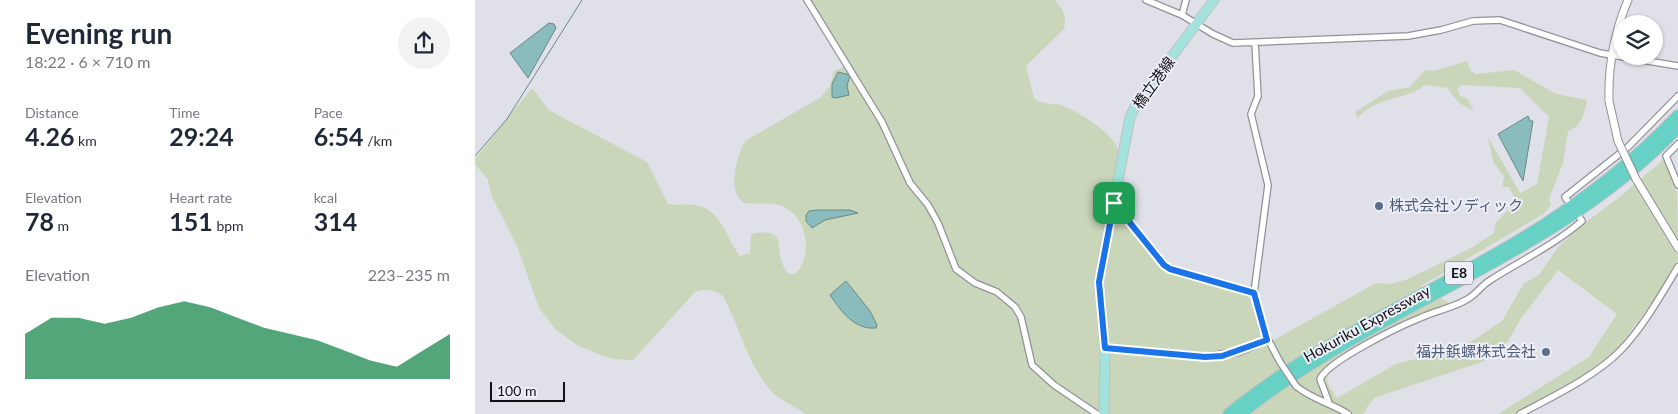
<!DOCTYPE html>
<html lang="en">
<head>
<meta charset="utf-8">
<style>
  :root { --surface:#fff; --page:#f2f2f3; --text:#1f2937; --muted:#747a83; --accent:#0b8043 }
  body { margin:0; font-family:Lato,"Noto Sans JP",sans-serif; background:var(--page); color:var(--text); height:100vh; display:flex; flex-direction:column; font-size:19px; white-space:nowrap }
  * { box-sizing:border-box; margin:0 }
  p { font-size:16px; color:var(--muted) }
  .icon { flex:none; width:28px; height:28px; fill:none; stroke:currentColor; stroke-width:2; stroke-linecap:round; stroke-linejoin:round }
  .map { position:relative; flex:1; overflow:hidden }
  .side { display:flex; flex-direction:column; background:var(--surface); width:475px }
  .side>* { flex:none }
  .controls { position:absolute; left:1138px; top:15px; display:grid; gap:10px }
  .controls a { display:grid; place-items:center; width:50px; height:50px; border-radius:50%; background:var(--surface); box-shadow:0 1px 4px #0004; font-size:25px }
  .scale { position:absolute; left:15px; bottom:12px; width:75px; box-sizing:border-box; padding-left:5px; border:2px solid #111114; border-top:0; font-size:14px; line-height:18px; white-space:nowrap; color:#111114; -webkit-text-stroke:4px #edeef7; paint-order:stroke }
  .pin { position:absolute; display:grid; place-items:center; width:42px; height:42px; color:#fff; margin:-21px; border-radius:10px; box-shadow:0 2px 8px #0006 }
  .round { display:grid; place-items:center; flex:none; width:52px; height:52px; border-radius:26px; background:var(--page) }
  .overview { display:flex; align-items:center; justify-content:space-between; height:85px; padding:0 25px }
  h1 { font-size:28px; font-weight:700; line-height:38px }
  .metrics { display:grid; grid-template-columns:repeat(3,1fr); gap:8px; height:85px; padding:5px 25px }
  .metrics div { display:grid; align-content:center }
  .metrics b { font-size:25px; font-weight:700 }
  .metrics small { font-size:14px; font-weight:400 }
  .metrics p { font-size:14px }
  .chart { height:140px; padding:10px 25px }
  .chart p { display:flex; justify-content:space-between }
  .chart svg { width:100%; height:90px; margin-top:5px; fill:var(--accent); opacity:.7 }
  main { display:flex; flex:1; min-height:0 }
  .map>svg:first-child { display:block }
  .green { fill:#cad6b9 }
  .water { fill:#8abcbd; stroke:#66898a }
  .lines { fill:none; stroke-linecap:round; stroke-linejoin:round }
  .stream { stroke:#66898a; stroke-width:1 }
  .minor-casing { stroke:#91929a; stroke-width:8 }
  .tertiary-casing { stroke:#91929a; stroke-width:9 }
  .primary-casing { stroke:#c1c1c2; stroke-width:11 }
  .motorway-casing { stroke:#c1c1c2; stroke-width:12 }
  .minor { stroke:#fff; stroke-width:5.5 }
  .tertiary { stroke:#fff; stroke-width:7 }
  .primary { stroke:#a4e3dd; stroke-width:9 }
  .motorway { stroke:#67d1c6; stroke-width:10 }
  .minor-bridge-casing { stroke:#91929a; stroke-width:8; stroke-linecap:butt }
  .tertiary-bridge-casing { stroke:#91929a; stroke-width:9; stroke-linecap:butt }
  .minor-bridge { stroke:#fff; stroke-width:5.5 }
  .tertiary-bridge { stroke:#fff; stroke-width:7 }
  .route-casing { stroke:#fff; stroke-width:10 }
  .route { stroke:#1a73e8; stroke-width:6 }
  .service-dot { fill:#5c6f8a; stroke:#edeef7; stroke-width:2 }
  .labels { text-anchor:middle; stroke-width:4; stroke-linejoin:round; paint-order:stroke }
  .shield { fill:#edeef7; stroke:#535358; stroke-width:1 }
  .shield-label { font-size:14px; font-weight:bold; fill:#111114 }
  .street-label { font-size:15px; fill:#111114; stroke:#edeef7 }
  .service-label { font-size:15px; fill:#4e5e75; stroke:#edeef7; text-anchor:start }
</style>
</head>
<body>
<main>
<section class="side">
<div class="overview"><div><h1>Evening run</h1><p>18:22 · 6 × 710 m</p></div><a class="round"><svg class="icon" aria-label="share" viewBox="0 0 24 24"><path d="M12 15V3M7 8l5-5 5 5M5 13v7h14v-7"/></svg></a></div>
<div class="metrics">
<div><p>Distance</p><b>4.26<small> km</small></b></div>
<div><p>Time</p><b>29:24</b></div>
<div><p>Pace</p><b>6:54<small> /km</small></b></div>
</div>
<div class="metrics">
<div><p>Elevation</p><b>78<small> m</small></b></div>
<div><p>Heart rate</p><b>151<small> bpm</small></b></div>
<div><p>kcal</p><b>314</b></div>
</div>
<div class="chart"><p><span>Elevation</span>223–235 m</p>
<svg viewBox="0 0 160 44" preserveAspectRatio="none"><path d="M0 44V22L10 14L20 14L30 17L40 14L50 9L60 6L70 9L80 14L90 19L100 22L110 25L120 30L130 35L140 38L150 30L160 22V44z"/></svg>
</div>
</section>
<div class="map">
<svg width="1203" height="414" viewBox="0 0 1203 414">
  <rect width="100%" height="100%" fill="#e0e0e9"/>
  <!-- green -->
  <path class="green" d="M335,0H579C588,7 592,18 589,29L551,66L559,98C567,106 578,102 588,106C603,111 641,135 644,152C646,165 639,182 637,194L674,252L694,274L773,294L778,298L786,338L788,341L795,342L901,283L915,284L933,279L996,248L1019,233L1021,222L1042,202L1034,187H1027L1029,177L1018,161L1013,137L1045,193L1062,184L1074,117L1045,88L988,85L982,88L985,96L992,98L999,111L984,103L972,88L950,85C931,101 901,96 883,118L880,112L913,91L935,87L950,70L958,71L992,61L996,71L1001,74L1039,70L1081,94L1112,100C1109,114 1107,126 1093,131L1088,163L1074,199L1076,204L1070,213L946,286L976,304L955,311L851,369L853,384L862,398L921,364L988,347L1027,321L1049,283L1064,275L1083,247L1107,225L1146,196L1189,159L1202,193L1203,260L1196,276L1142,350L1097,383L1061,404L1041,414H1023L1114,357L1142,314L1083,270L1047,317L1028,349L1007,362L899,398L888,414H877L869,408L866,414H331C321,407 307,401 298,393C273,367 265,327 248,296C238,289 231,288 220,292L158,360L139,359L125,355L102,345L80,329L64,308L42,246L17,197L13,180L0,164V159L57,88L73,109L79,113L172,162L193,204C202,206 211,203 220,205C248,210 250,237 265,256L275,253L276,234C319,226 294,253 314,274H320C338,257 333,220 311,208C299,201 282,205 269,203C251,191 262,157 270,141L346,97L355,86L359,71L374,65Z"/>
  <!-- water -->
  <path class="water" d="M74,23L79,24L81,28L53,78L35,53Z
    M363,72L375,75L372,86L374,95L361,98L357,97V84Z
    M1053,116L1055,121H1058L1048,181L1023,134Z
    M344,210H375L383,213L350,220L337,228L331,221V215L334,211Z
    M371,281L395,311L402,325L401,328C379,330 366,311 355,295Z"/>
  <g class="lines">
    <!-- stream -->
    <path class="stream" d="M0,156L32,119L107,0"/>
    <!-- minor casing -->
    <g class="minor-casing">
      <path id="minor" d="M332,0L407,122L435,183L453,205L463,223L481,269L500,283L522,292L540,307L546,317L557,365L579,385L622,414
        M671,0L707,15L738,34L758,43L933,36L966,30L998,21L1025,20L1125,53L1203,66
        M707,15L711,0
        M780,43L783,96L776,114L793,185L779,293L788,330L805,362
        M1203,144L1191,156L1203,185
        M1092,200L1090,197L1153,147L1203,96
        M639,203L689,265L695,269L779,293
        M821,386C836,399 856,403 873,414
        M854,403L845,379C853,361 925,326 945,318C960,311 977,308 991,300C1001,295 1006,286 1014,281C1045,261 1079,245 1107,221L1105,218
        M1045,414C1077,397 1121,376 1146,350C1168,327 1186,295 1203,267"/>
    </g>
    <!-- tertiary casing -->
    <g class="tertiary-casing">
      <path id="tertiary" d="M1134,101C1133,65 1139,33 1153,0
        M1161,179L1203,248
        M630,348L730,357L763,352L792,340"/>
    </g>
    <!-- primary casing -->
    <g class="primary-casing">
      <path id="primary" d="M629,414L630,348L624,282L655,117L661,105L739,0"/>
    </g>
    <!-- motorway casing -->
    <g class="motorway-casing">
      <path id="motorway" d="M753,414C842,341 944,300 1042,241C1101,206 1155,165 1203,115
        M766,414C903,304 1080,258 1203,128"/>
    </g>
    <!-- minor -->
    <use href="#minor" class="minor"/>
    <!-- tertiary -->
    <use href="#tertiary" class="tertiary"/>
    <!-- primary -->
    <use href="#primary" class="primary"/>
    <!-- motorway -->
    <use href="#motorway" class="motorway"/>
    <!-- minor-bridge casing -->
    <g class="minor-bridge-casing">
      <path id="minor-bridge" d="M805,362L821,386"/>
    </g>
    <!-- tertiary-bridge casing -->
    <g class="tertiary-bridge-casing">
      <path id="tertiary-bridge" d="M1134,101L1143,141L1161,179"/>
    </g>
    <!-- minor-bridge -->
    <use href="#minor-bridge" class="minor-bridge"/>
    <!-- tertiary-bridge -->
    <use href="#tertiary-bridge" class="tertiary-bridge"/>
  </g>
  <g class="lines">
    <!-- route casing -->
    <g class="route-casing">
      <path id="route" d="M639,203L689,265L695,269L779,293L792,340L747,356L730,357L630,348L624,282Z"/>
    </g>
    <!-- route -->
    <use href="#route" class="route"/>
  </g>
  <!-- markers -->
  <g class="service-dot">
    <circle cx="904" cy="206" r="5"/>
    <circle cx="1071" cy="352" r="5"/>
  </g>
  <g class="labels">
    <!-- shield labels -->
    <rect class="shield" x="970" y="261.5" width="28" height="23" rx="4"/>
    <g class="shield-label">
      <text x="984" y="278">E8</text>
    </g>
    <!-- street labels -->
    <g class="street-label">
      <text transform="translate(679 83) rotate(-54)" y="5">橋立港線</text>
      <text transform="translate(892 324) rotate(-29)" y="5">Hokuriku Expressway</text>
    </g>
    <!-- service labels -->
    <g class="service-label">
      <text x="914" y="211">株式会社ソディック</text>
      <text x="1061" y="357" text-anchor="end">福井鋲螺株式会社</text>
    </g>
  </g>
</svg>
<div class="controls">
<a><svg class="icon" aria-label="layers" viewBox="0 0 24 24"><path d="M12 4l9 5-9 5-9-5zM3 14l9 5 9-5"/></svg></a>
</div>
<div class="scale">100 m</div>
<div class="pin" style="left:639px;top:203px;background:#1e9e55"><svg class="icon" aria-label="arrive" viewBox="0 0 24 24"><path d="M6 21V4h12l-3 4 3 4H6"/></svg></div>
</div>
</main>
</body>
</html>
